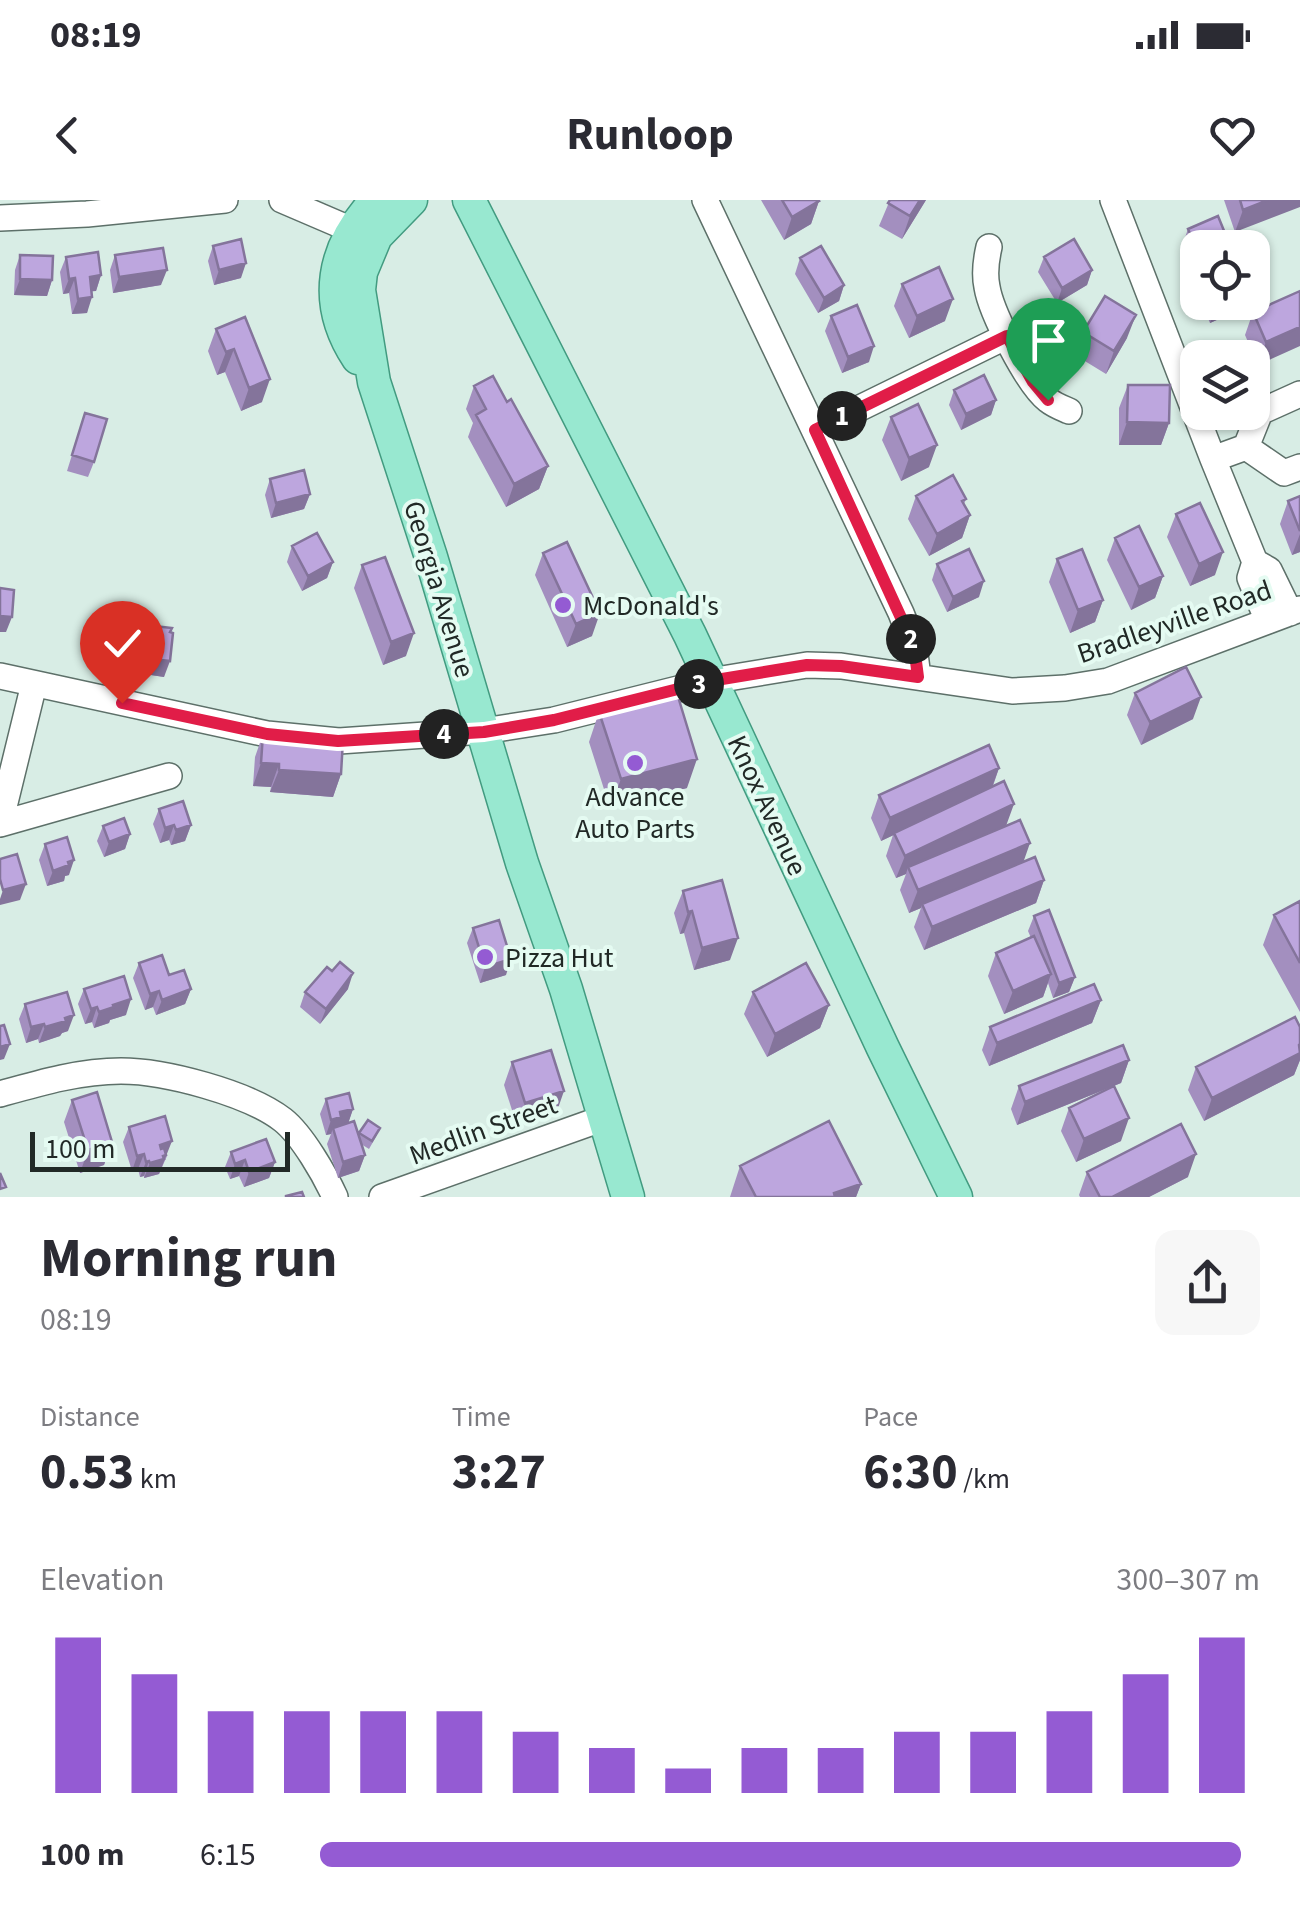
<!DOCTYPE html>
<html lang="en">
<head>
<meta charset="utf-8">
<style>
  :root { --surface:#fff; --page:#f7f7f7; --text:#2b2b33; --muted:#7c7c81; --accent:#945bd3 }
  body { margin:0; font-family:"Source Sans 3",sans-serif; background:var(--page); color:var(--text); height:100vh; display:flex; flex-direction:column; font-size:38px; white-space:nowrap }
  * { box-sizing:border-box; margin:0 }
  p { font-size:32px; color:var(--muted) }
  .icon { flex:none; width:55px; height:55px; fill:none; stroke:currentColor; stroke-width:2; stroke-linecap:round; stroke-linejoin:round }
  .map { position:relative; height:997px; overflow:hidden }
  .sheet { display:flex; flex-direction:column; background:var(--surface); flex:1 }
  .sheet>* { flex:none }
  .controls { position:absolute; left:1180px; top:30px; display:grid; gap:20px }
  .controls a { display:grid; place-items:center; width:90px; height:90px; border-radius:20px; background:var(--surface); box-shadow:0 2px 8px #0004; font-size:50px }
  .scale { position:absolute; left:30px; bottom:25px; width:260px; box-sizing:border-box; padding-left:10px; border:5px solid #212926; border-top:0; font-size:28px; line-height:35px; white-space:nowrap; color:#212926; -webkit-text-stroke:8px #e5fbf2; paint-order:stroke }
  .pin { position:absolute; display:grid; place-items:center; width:85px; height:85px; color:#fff; margin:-102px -42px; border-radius:50% 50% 50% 0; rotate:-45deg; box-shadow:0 0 10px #0007 }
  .pin .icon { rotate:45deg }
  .km { position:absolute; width:50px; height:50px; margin:-25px; border-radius:50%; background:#222; color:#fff; font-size:28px; line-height:50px; text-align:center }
  .round { display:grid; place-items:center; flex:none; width:105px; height:105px; border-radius:20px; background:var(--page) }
  .summary { display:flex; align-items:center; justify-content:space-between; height:170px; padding:0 40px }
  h1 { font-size:55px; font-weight:700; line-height:75px }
  .metrics { display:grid; grid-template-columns:repeat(3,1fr); gap:15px; height:170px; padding:10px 40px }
  .metrics div { display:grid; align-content:center }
  .metrics b { font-size:50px; font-weight:700 }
  .metrics small { font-size:28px; font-weight:400 }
  .metrics p { font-size:28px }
  .chart { height:280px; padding:20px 40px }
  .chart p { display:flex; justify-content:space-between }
  .chart svg { width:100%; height:180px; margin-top:10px; stroke:var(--accent); stroke-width:6 }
  ul { padding:0 40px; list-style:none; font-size:32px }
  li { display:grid; grid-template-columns:160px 120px 1fr; align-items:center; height:75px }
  li i { height:25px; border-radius:12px; background:var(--accent) }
  .status { display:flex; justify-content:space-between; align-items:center; height:70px; padding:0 50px; background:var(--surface); direction:ltr }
  .status svg { height:28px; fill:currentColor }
  header { display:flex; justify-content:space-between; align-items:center; height:130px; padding:0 40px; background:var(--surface); font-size:45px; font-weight:700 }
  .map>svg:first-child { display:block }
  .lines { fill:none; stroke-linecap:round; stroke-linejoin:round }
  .minor-casing { stroke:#5d7069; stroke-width:28 }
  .major-casing { stroke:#429b80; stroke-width:35 }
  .minor { stroke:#fff; stroke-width:25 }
  .major { stroke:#98e8d0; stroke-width:32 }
  .wall { fill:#a38fbf }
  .shaded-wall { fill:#84749b }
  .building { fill:#bda6de; stroke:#84749b; stroke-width:2.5 }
  .route-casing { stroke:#fff; stroke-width:20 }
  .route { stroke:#e11d48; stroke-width:12 }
  .poi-dot { fill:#945bd3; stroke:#e5fbf2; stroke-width:4 }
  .labels { text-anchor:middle; stroke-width:8; stroke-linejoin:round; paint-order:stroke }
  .street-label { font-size:28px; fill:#212926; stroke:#e5fbf2 }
  .poi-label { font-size:28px; fill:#212926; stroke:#e5fbf2; text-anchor:start }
</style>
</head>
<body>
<div class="status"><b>08:19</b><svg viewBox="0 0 49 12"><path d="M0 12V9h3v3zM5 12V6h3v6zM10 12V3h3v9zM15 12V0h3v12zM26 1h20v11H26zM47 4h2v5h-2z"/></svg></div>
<header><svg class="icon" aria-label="back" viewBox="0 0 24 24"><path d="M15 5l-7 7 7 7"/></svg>Runloop<svg class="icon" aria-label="heart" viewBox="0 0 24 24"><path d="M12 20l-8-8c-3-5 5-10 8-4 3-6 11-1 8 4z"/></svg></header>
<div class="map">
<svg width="1300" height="997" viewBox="0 0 1300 997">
  <rect width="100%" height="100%" fill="#d8ede5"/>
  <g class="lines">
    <!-- minor casing -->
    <g class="minor-casing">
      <path id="minor" d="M282,0L352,30
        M705,0L901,413L914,446L918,477
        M1113,0L1213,259L1255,362L1269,370L1290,413
        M0,18L87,14L225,0
        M989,47C986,60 984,73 987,87C991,112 1028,185 1048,200C1054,205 1062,208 1069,211
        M815,230L1007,136
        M1246,247L1284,273L1300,267
        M1213,259L1246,247L1260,212L1300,194
        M1255,362L1250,378L1268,421
        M0,476L267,534L339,541L483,531L554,520L710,481L807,465L841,466L1012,491L1065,488L1108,481L1300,409
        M0,623L34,484
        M0,624L169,576
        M0,894C39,883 80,871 121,871C165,871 248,893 283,920C302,935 325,975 335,997
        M382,997L604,918"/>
    </g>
    <!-- major casing -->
    <g class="major-casing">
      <path id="major" d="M411,0L376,36L361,72L359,90L374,182L431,357L522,663L566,789L628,997
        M469,0L690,435L883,848L956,997
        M358,158C321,102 332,47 377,0"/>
    </g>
    <!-- minor -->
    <use href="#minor" class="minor"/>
    <!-- major -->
    <use href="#major" class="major"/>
  </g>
  <!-- wall -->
  <path class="wall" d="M761,0H818L819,1L811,24L784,40Z
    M890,0H926L902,39L879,26Z
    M1224,0H1300L1235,32Z
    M1188,29L1198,48V94L1180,52Z
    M213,46L241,78L214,85L208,61Z
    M20,55L52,80L47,96L14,95L15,70Z
    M115,55L161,85L113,93L110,70Z
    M66,57L101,75L96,91H91L87,113L72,114L69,93L63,94L60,72Z
    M1044,57L1092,70L1087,85L1057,103L1038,72Z
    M800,58L844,85L839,101L818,113L795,74Z
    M902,84L945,121L909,138L894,106Z
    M1300,91L1258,165L1245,135L1253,112Z
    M1201,102H1242L1239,110L1210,123Z
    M831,116L869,162L842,173L825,131Z
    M245,117L262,202L241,211L225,172L217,175L208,151L216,129Z
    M1083,132L1127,138L1106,174L1075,155Z
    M1128,185L1169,223L1161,245H1119V208Z
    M474,186L507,202L548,266L539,289L506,307L468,237L473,223L466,209Z
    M954,190L996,200L991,215L961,230L949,205Z
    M85,213L94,262L88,277L67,271Z
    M891,217L929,267L901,281L882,240Z
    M270,279L310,294L304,309L271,318L265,295Z
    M916,296L966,299L964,304L970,315L962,338L929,356L908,319Z
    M1300,296V352L1292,355L1280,324L1288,301Z
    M1176,314L1215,375L1190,386L1167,337Z
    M1115,338L1163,376L1155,398L1131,410L1107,360Z
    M292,346L333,362L327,378L302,391L287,362Z
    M543,353L592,436L567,447L535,375Z
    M1057,359L1103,400L1095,422L1070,433L1049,382Z
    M937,364L979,397L947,412L932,380Z
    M362,365L406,456L383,465L354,388Z
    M154,426L170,432L164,477L138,473L141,446L147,430L152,431Z
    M1135,493L1193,519L1141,545L1127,515Z
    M599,512L687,588L610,608L589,542Z
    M263,534L341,574L333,597L270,592L271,587L253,586L255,557Z
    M999,568L993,586L1006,626L1023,662L1044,680L1036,703L924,750L914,727L921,708L909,713L900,690L906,674L896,678L886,656L893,635L881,641L871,618L879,595Z
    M159,609L191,625L185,641L171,645L169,640L160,643L153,624Z
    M103,626L130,634L125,649L104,657L97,641Z
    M45,644L69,675L65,676L64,681L47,686L39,660Z
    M683,691L730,760L694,770L684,733L680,734L674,713Z
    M1300,701V812L1263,745L1274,715Z
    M1034,716L1075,777L1069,792L1053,798L1048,783L1043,797L1004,814L988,776L996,753L1031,738L1028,731Z
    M473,728L506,775L480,783L467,743Z
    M139,763L169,775L191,789L185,804L156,815L153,807L145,810L133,778Z
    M84,789L126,815L110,820L109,823L94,828L92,822L85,824L78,804Z
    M348,789L320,824L300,807L305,792Z
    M753,792L829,805L820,828L767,857L744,814Z
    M1101,800L1092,823L989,866L982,850L990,827Z
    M25,804L68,831L62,833L60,836L39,843L38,839L26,843L19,819Z
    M1129,860L1121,883L1017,925L1011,909L1019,886Z
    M1300,860L1294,875L1204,921L1188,890L1196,867Z
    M512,862L556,914L517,926L504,885Z
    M326,899L353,909L348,923L358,935L368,920L377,935L369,949L361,944L365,955L359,971L338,978L327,944L331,934L326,935L320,914Z
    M72,900L112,942L104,965L80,973L64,922Z
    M1069,908L1121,941L1076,962L1061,931Z
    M129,927L167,956L159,974L144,978V976L140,977L138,969L132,971L123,942Z
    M231,952L275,962L269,978L244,987L239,976L230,979L225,967Z
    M740,966L861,984L856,997H730Z
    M1087,972L1188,977L1149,997H1080L1079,995Z"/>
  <!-- shaded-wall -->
  <path class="shaded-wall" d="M920,0H926L902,39L910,16Z
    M1268,0H1300V7L1235,32L1243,10Z
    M819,1L811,24L784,40L792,17Z
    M246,63L241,78L214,85L219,70Z
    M167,70L161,85L113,93L119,77Z
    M1092,70L1087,85L1057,103L1062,88Z
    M101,75L96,91L84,92L90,77Z
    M75,78L69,93L63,94L69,79Z
    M20,79L52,80L47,96L14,95Z
    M844,85L839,101L818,113L824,98Z
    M92,97L87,113L72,114L78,99Z
    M953,99L945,121L909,138L917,116Z
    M1217,102H1242L1239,110L1210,123Z
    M1136,115L1127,138L1106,174L1114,151Z
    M1300,127V146L1258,165L1266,142Z
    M874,146L869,162L842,173L848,157Z
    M234,149L225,172L217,175L226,152Z
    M270,179L262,202L241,211L249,188Z
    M996,200L991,215L961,230L966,214Z
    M1127,222L1169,223L1161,245H1119Z
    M937,245L929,267L901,281L909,258Z
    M548,266L539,289L506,307L514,284Z
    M310,294L304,309L271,318L276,303Z
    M970,315L962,338L929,356L937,334Z
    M1300,334V352L1292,355Z
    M1223,352L1215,375L1190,386L1199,364Z
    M333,362L327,378L302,391L308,376Z
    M1163,376L1155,398L1131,410L1139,387Z
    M984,381L979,397L947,412L953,397Z
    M1103,400L1095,422L1070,433L1078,410Z
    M600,413L592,436L567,447L576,424Z
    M0,416L12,417L6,432H0Z
    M414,433L406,456L383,465L391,442Z
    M143,458L170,461L164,477L138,473Z
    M1201,497L1193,519L1141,545L1150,522Z
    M697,559L687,588L610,608L621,579Z
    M261,563L279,564L271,587L253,586Z
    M999,568L991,590L881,641L890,618Z
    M279,570L341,574L333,597L270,592Z
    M1014,604L1006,626L908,667L906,674L896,678L905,656Z
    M174,625L169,640L160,643L165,628Z
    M191,625L185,641L171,645L176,630Z
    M130,634L125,649L104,657L109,642Z
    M1030,643L1022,666L922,704L921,708L909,713L918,690Z
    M74,660L69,675L65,676L64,681L47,686L53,671Z
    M1044,680L1036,703L924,750L932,727Z
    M26,684L20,700L0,705V699L3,690Z
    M692,711L684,733L680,734L688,712Z
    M738,738L730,760L694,770L702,748Z
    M511,759L506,775L480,783L485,767Z
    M353,773L348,789L320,824L326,809Z
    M1051,774L1043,797L1004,814L1013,791Z
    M1075,777L1069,792L1053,798L1059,783Z
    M191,789L185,804L156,815L162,800Z
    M159,791L153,807L145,810L150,794Z
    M131,799L126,815L110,820L109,823L94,828L99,812L113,805Z
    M1101,800L1092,823L989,866L997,843Z
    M829,805L820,828L767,857L775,834Z
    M97,807L92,822L85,824L91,809Z
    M74,815L68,831L62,833L60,836L39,843L45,827Z
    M44,824L38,839L26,843L31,827Z
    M10,844L4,859L0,860V847Z
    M1300,844V860L1294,875L1204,921L1212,898Z
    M1129,860L1121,883L1017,925L1025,902Z
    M564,891L556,914L517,926L525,903Z
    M353,909L348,924L333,928L331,934L326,935L331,920L340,912Z
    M1129,918L1121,941L1076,962L1084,939Z
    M172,941L159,974L144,978L150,963L160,945Z
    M112,942L104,965L80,973L88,950Z
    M144,954L138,969L132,971L137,956Z
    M1196,954L1188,977L1149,997H1112Z
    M365,955L359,971L338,978L343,962Z
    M245,960L239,976L230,979L235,964Z
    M149,961L144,976L140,977L146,962Z
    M275,962L269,978L244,987L249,972Z
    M861,984L856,997H833L834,993Z"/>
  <!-- building -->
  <path class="building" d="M782,0H818L819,1L792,17Z
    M890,0H920L910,16L888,3Z
    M1240,0H1268L1243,10Z
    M1218,16L1231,48H1198V52L1188,29Z
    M241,39L246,63L219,70L213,46Z
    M1074,39L1092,70L1062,88L1044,57Z
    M821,46L844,85L824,98L800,58Z
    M163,48L167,70L119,77L115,55Z
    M98,52L101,75L90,77L92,97L78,99L75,78L69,79L66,57Z
    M20,55L53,56L52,80L20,79Z
    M939,67L953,99L917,116L902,84Z
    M1300,91V127L1266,142L1253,112Z
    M1105,96L1136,115L1114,151L1083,132Z
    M857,105L874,146L848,157L831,116Z
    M245,117L270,179L249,188L234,149L226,152L216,129Z
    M984,175L996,200L966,214L954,190Z
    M493,176L507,202L511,199L548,266L514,284L476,215L486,209L474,186Z
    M1128,185H1170L1169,223L1127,222Z
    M918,204L937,245L909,258L891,217Z
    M85,213L107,219L94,262L72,255Z
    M304,270L310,294L276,303L270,279Z
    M953,275L966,299L962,301L970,315L937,334L916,296Z
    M1300,296V331L1288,301Z
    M1200,303L1223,352L1199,364L1176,314Z
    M1139,326L1163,376L1139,387L1115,338Z
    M317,333L333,362L308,376L292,346Z
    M567,342L600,413L576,424L543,353Z
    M969,349L984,381L953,397L937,364Z
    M1082,349L1103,400L1078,410L1057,359Z
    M385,357L414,433L391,442L362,365Z
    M0,388L14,390L12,417L0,416Z
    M154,426L172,428L170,432L173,433L170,461L143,458L147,430L153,431Z
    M1186,467L1201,497L1150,522L1135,493Z
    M676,490L697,559L621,579L599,512Z
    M263,534L343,540L341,574L279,570V564L261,563Z
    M989,545L999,568L890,618L879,595Z
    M1004,581L1014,604L905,656L894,633Z
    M183,601L191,625L176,630L174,625L165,628L159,609Z
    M124,618L130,634L109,642L103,626Z
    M1020,620L1030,643L918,690L908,667Z
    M67,637L74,660L68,662L69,665L53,671L45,644Z
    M17,654L26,684L3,690L0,679V659Z
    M1035,657L1044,680L932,727L922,704Z
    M722,680L738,738L702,748L692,711L688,712L683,691Z
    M1300,701V763L1274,715Z
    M1049,710L1075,777L1059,783L1034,716Z
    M499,720L511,759L485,767L473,728Z
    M1034,736L1051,774L1013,791L996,753Z
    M162,755L169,775L184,770L191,789L162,800L159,791L150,794L139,763Z
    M340,762L353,773L326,809L305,792L327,767L332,771Z
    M806,763L829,805L775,834L753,792Z
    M124,776L131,799L113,805L114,807L99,812L97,807L91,809L84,789Z
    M1094,784L1101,800L997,843L990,827Z
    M67,792L74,815L65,818L66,821L45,827L44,824L31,827L25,804Z
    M1295,817L1300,827V844L1299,845L1300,853L1212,898L1196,867Z
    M4,825L10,844L0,847V826Z
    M1123,845L1129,860L1025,902L1019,886Z
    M551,850L564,891L525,903L512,862Z
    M1114,886L1129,918L1084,939L1069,908Z
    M97,892L112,942L88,950L72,900Z
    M349,893L353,909L340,912L341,917L331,920L326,899Z
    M165,916L172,941L160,945L161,949L164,948L166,955L163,956L164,959L150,963L149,961L146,962L144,954L137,956L129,927Z
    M368,920L380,928L372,941L359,933Z
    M354,921L365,955L343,962L333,928Z
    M829,921L861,984L834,993L835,997H756L740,966Z
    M1181,924L1196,954L1112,997H1100L1087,972Z
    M266,939L275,962L249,972L245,960L235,964L231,952Z
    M0,973L6,987L0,989Z
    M302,992L304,997H286V996Z"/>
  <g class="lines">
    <!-- route casing -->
    <g class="route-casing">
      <path id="route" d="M122,503L267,534L338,541L484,532L554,520L710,481L807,465L841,466L918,477L914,446L815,230L1007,136L1033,182L1048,200"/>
    </g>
    <!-- route -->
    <use href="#route" class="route"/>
  </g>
  <!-- markers -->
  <g class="poi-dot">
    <circle cx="563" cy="405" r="10"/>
    <circle cx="635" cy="563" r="10"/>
    <circle cx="485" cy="757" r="10"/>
  </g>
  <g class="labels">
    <!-- street labels -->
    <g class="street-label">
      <text transform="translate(440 389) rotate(73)" y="10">Georgia Avenue</text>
      <text transform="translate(1174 421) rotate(-19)" y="10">Bradleyville Road</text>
      <text transform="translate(768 605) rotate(65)" y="10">Knox Avenue</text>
      <text transform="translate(483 929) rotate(-20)" y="10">Medlin Street</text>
    </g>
    <!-- poi labels -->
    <g class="poi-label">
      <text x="583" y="415">McDonald's</text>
      <text x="635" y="606" text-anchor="middle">Advance<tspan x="635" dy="32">Auto Parts</tspan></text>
      <text x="505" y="767">Pizza Hut</text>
    </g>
  </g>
</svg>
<div class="controls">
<a><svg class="icon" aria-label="locate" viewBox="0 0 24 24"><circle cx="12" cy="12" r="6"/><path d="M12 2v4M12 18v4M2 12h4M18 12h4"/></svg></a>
<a><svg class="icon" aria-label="layers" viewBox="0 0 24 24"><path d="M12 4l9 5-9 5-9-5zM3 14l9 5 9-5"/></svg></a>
</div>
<div class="scale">100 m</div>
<div class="pin" style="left:1048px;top:200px;background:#1e9e55"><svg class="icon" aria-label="arrive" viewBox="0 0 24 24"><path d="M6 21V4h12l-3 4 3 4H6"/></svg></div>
<div class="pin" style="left:122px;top:503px;background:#d93025"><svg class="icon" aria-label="check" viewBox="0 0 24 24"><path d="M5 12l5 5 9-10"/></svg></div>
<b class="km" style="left:842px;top:216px">1</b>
<b class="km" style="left:911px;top:439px">2</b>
<b class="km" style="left:699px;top:484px">3</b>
<b class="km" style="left:444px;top:534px">4</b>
</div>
<section class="sheet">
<div class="summary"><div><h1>Morning run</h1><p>08:19</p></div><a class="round"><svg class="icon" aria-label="share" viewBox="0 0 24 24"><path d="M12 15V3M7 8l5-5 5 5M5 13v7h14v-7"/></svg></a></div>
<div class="metrics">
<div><p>Distance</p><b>0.53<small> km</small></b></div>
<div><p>Time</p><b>3:27</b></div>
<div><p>Pace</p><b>6:30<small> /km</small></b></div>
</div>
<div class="chart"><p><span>Elevation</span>300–307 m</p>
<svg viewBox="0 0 160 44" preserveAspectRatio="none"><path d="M5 44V6M15 44V15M25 44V24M35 44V24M45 44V24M55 44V24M65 44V29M75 44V33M85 44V38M95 44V33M105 44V33M115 44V29M125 44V29M135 44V24M145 44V15M155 44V6"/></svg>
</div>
<ul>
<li><b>100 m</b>6:15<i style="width:98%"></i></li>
</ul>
</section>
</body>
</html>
